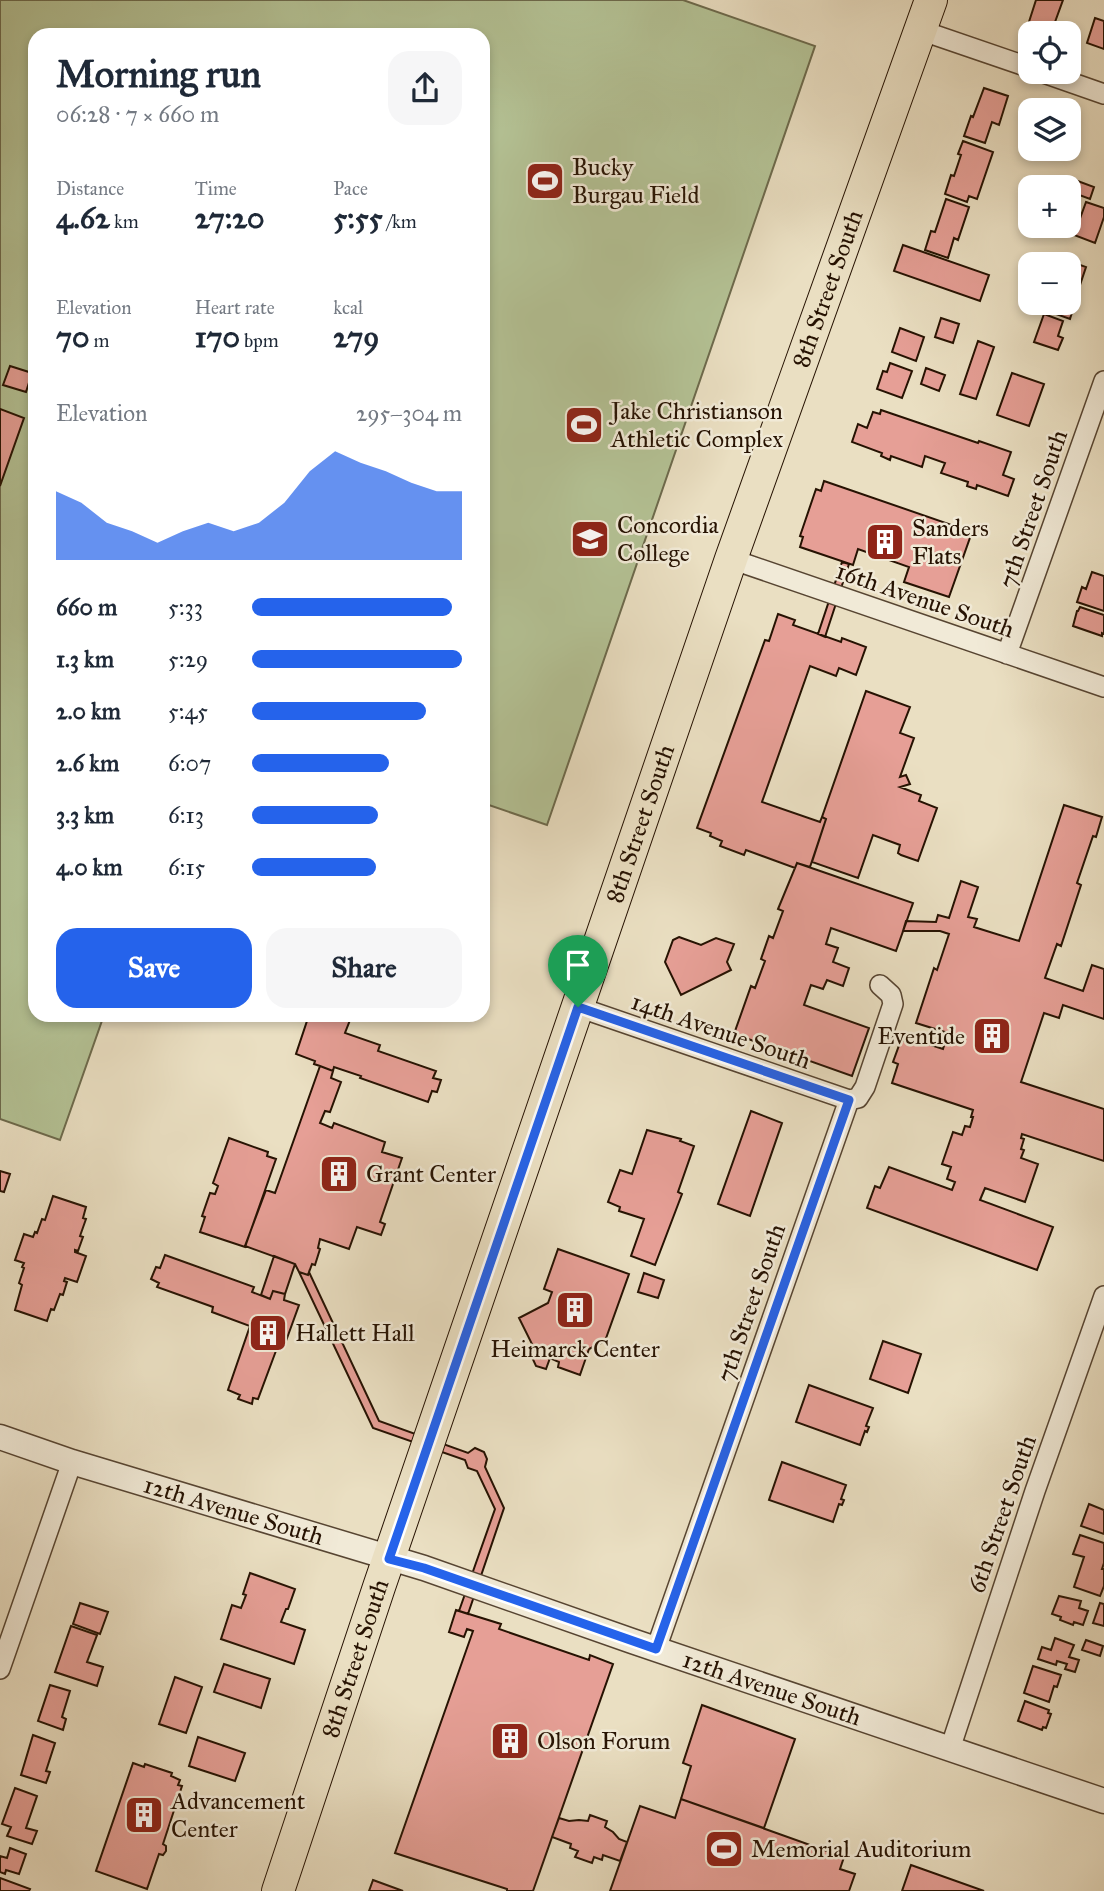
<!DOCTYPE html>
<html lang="en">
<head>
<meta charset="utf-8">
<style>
  :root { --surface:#fff; --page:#f6f6f7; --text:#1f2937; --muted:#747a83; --accent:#2563eb }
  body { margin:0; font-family:"IM FELL Great Primer",serif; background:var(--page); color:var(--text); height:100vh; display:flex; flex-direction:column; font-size:26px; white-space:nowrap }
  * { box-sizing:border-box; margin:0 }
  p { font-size:23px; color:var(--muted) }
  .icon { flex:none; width:38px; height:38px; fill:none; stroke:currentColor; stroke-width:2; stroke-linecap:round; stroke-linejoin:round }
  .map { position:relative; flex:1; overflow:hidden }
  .drawer { position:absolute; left:28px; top:28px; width:462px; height:994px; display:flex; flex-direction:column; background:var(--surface); border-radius:21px; box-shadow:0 4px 10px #0003 }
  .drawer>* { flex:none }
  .tools { position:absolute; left:1018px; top:21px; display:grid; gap:14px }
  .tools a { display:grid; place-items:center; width:63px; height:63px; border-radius:14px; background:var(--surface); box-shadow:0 4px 10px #0003; font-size:35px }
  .pin { position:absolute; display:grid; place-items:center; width:60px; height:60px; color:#fff; margin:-72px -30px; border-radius:50% 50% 50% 0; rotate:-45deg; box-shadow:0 0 7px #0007 }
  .pin .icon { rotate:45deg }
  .round { display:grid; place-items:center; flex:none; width:74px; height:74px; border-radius:21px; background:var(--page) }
  .overview { display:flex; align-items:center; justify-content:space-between; height:119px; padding:0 28px }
  h1 { font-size:38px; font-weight:800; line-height:52px }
  .stats { display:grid; grid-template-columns:repeat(3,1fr); gap:10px; height:119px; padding:7px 28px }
  .stats div { display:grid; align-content:center }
  .stats b { font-size:30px; font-weight:800 }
  .stats small { font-size:19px; font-weight:400 }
  .stats p { font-size:19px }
  .chart { height:196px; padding:14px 28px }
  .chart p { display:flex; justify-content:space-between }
  .chart svg { width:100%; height:126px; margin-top:7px; fill:var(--accent); opacity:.7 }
  .action { display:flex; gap:14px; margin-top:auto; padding:14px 28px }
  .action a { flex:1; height:80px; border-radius:21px; background:var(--accent); color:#fff; font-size:28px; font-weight:800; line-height:80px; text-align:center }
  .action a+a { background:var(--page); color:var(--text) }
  ul { padding:0 28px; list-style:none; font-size:23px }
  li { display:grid; grid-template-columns:112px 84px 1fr; align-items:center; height:52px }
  li i { height:18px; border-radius:9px; background:var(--accent) }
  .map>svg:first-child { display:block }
  .green { fill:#b4c295; stroke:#6d6a4c; stroke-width:2 }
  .building { fill:#e69f96; stroke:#261202; stroke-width:2 }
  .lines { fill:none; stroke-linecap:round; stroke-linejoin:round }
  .minor-casing { stroke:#574532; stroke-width:22 }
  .tertiary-casing { stroke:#574532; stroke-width:27 }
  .primary-casing { stroke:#261202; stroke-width:34 }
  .minor { stroke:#f1ead7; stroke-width:19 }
  .tertiary { stroke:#f1ead7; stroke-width:24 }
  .primary { stroke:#eadfc2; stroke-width:32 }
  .route-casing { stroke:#fff; stroke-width:14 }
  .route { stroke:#2563eb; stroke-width:9 }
  .labels { text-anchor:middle; stroke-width:5; stroke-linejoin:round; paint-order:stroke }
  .poi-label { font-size:24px; fill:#261202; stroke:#f1ead7; text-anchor:start }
  .street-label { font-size:24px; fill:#261202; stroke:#f1ead7 }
</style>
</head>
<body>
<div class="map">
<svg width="1104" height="1891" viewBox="0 0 1104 1891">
  <rect width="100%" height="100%" fill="#eadfc2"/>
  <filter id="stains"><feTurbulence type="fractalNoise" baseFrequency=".00286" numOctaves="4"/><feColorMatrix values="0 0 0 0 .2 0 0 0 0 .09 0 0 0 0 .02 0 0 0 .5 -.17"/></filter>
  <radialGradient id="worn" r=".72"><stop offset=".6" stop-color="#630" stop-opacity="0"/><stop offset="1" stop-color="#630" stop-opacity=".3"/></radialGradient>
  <!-- green -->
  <path class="green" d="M0,0H683L815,46L547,825L483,803V35H35V1015H104L60,1140L0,1119Z"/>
  <!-- building -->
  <path class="building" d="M1036,0H1063L1051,33H1043L1027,28Z
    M1095,18L1104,21V49L1087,43Z
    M984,88L1008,96L999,125L992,122L985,143L964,136L971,116L973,117Z
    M1069,130L1076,132L1067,158L1045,151L1046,149H1069Z
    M963,141L993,152L977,199L969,196L967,202L945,194L951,175L954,176L961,155L958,154Z
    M1075,180L1094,187L1090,199L1071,192Z
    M946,199L969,207L958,240L954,238L948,258L925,250L931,231L935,232Z
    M1086,202L1104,208V217L1095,243L1074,235Z
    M903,245L989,275L980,301L894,271Z
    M1069,261L1086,267L1076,297L1069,294Z
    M1057,303L1073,309L1070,319L1053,313Z
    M1044,314L1063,321L1058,336L1063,338L1058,350L1034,342Z
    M941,318L959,324L953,343L935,337Z
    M900,328L924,337L916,361L892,352Z
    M978,341L994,347L976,399L960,394Z
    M890,363L912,371L902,398L877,389L883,371L887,372Z
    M10,366L32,373L26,392L3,385Z
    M926,368L945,375L939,391L921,384Z
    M1012,373L1044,384L1029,426L997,415Z
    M0,409L24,418L0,486Z
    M881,410L978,443L979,441L1011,452L1003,475L1014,479L1008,496L977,485L976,489L967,486L968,482L941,473L945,463L925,456L922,467L891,456L890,460L881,456L882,453L852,442L858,424L867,428L873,412L880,414Z
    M824,481L972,532L949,597L904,582L909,567L858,549L853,565L800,547L803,537L800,536L816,489L821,491Z
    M842,562L849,564L825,637L818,634Z
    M1092,572L1104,576V611L1077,602L1082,587L1086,589Z
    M1080,607L1104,615V634L1102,633V636L1073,626L1077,611H1078Z
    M778,614L795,620L793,625L841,642L842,638L866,647L856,675L839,668L836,676L810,666L762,802L820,822L822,817L826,819L810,867L797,863L795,868L746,850L744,855L720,846L722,841L710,836L711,833L697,828L765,640L769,641Z
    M866,691L910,707L900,733L914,738L900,777L906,775L910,784L900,787L921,795L919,801L937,808L918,861L901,855L898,853L900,845L873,835L858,878L812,862L826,819L822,817Z
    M1064,805L1102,817L1096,837L1093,836L1077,883L1081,885L1061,946L1057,944L1045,978L1083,991L1092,965L1104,969V1019L1063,1005L1059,1018L1044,1013L1021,1082L1104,1109V1161L1022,1134L1021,1138L1024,1139L1021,1149L1024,1150L1021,1158L1038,1164L1025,1202L985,1188L980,1200L1053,1227L1037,1270L867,1208L875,1186L880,1188L889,1167L952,1190L955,1182L947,1179L951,1167L942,1164L953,1132L962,1135L965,1126L970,1127L973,1117H971L973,1110L892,1083L898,1064L893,1062L901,1040L908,1042L909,1038L943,1049L948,1033L916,1023L934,968L937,970L949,934L940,931H903L906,921L936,922L938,915L949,918L961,881L978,887L968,917L977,919L974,927L1019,941Z
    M797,863L913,903L896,951L831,928L826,944L838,948L833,962L849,968L843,986L827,980L823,989L811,985L804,1005L869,1028L852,1076L734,1034L751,986L755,988L765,961L761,959L769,936L773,938L783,911L778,909Z
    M679,937L701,945L716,938L734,944L727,962L731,970L681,995L665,962L673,940Z
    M309,1015H352L345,1033L380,1045L378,1051L436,1071L433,1078L441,1080L437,1092L432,1091L428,1102L360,1078L361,1076L334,1067L333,1071L320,1066L314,1064L315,1061L296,1054Z
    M320,1066L333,1071L331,1078L341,1082L330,1112L325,1111L320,1123L332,1128L334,1123L385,1142L382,1152L402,1158L380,1222L385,1224L381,1235L357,1227L349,1249L320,1239L318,1248L320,1249L315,1265L312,1264L308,1275L299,1272L295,1264L245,1246L266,1190L275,1193Z
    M751,1111L782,1123L750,1216L718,1204Z
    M647,1130L681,1139L680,1141L694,1146L678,1192L682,1194L655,1265L631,1256L644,1219L619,1211L620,1207L608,1202L620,1170L632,1174Z
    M229,1138L268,1152L267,1156L276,1159L245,1247L200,1232L205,1217L202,1216L210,1193L215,1194L218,1186L213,1183Z
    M0,1171L10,1174L4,1192L0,1191Z
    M53,1196L86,1207L83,1218L86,1219L80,1236L83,1237L78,1251L75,1250V1252L86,1256L77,1282L65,1278L64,1281L67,1282L63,1295L60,1294L54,1310L51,1309L47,1321L15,1310L22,1285L19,1283L24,1268L22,1267L24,1263L15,1260L24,1234L33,1237L35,1232L37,1233L42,1219L45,1220Z
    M558,1249L629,1274L605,1341L589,1349L580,1375L558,1367L559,1362L550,1358L546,1369L536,1366L530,1353L535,1350L519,1318L548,1303L552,1292L544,1289Z
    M165,1255L254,1287L252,1292L270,1299L273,1291L285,1294L284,1300L299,1305L286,1341L280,1340L258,1399L253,1398L252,1404L238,1399L240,1395L228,1390L250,1326L212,1312L213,1307L157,1287L159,1283L151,1279L156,1267L160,1268Z
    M274,1256L295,1264L285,1294L273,1291L270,1299L261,1295Z
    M299,1272L308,1275L309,1272L379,1421L468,1453L475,1448L484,1452L487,1459L485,1467L504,1508L468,1614L459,1611L495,1509L477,1471L468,1468L465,1460L373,1428Z
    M644,1273L664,1280L658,1298L638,1292Z
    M883,1341L921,1354L908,1393L870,1379Z
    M809,1385L873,1408L866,1426L869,1427L867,1432L865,1431L860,1445L796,1422Z
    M782,1462L846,1485L841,1499L844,1500L842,1505L839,1504L833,1522L769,1500Z
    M1089,1504L1104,1510V1534L1081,1526Z
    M1080,1535L1104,1543V1563L1102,1569H1104V1586L1100,1596L1074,1587L1084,1557L1073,1554Z
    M250,1573L295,1589L288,1609H286L281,1622L305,1630L294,1664L221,1639L232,1605L241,1608L246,1595L243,1594Z
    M1059,1596L1081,1601L1079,1608L1088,1611L1083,1625L1074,1622L1073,1625L1060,1620L1061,1617L1052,1614Z
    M80,1603L108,1612L100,1634L73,1624Z
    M1100,1603L1104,1604V1626L1093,1623Z
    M456,1610L501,1624L499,1629L589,1660L590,1655L613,1664L533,1891H507V1889L395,1853L473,1631L467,1629L464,1637L449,1632Z
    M71,1626L97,1635L87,1662L103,1667L97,1686L55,1672Z
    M1055,1638L1074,1645L1069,1657L1079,1660L1075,1672L1065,1669L1067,1664L1057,1661L1056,1665L1038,1659L1042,1647L1051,1650Z
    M1086,1640L1103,1646L1100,1656L1082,1650Z
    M224,1664L270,1679L261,1708L214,1692Z
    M1033,1666L1061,1675L1057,1687L1054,1686L1049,1702L1024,1693Z
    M175,1677L202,1687L186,1733L159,1724Z
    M50,1685L70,1691L62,1717L66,1719L63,1730L38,1721Z
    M1025,1701L1049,1710L1048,1713L1051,1714L1046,1728L1043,1727L1042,1730L1018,1721Z
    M702,1705L795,1739L764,1828L681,1799L691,1766L683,1763Z
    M33,1735L55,1743L46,1771L50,1772L46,1783L21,1775Z
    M198,1737L245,1753L235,1781L189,1766Z
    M133,1763L144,1767L145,1764L172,1773L171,1776L180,1780L178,1785L182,1786L163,1844L166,1846V1851L163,1855L159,1854L147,1889L96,1871Z
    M15,1788L37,1796L26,1828L37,1831L32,1844L7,1836L11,1827L2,1824Z
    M681,1799L844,1857L840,1869L855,1874L849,1891H610L640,1806L675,1818Z
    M590,1815L607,1821L605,1827L613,1832L619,1839L627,1842L620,1861L603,1855L602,1860L594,1857L592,1863L575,1857L578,1851L570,1848L571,1844L552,1837L559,1818L569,1821L579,1820L588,1821Z
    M10,1848L26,1854L19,1874L6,1870L5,1874L0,1872V1856L7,1858Z
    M911,1865L984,1891H902Z
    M0,1878L30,1889L29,1891H0Z
    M373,1880L403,1891H369Z"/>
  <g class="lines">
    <!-- minor casing -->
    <g class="minor-casing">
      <path id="minor" d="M920,30L1031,68
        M1041,72L1104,94
        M731,559L1104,687
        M1007,654L1104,381
        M578,1007L849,1100
        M849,1100L858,1098L865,1087L893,1004L891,995L880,985
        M656,1649L849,1100
        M0,1669L72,1462
        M950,1749L1035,1491L1104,1296"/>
    </g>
    <!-- tertiary casing -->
    <g class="tertiary-casing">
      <g id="tertiary">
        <path id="s1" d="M0,1437L72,1462L424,1568L632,1641L1104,1801"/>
      </g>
    </g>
    <!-- primary casing -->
    <g class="primary-casing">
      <g id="primary">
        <path id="s2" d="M278,1891L379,1587L731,559L931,0"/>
      </g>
    </g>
    <!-- minor -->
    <use href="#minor" class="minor"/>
    <!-- tertiary -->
    <use href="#tertiary" class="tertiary"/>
    <!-- primary -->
    <use href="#primary" class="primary"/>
  </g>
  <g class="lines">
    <!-- route casing -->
    <g class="route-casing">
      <path id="route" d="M578,1007L849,1100L656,1649L424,1568L389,1559Z"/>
    </g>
    <!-- route -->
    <use href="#route" class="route"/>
  </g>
  <!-- icons -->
  <defs>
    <g id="stadium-square" transform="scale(2.0125)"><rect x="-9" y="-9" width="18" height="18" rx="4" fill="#8f2418" stroke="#f1ead7"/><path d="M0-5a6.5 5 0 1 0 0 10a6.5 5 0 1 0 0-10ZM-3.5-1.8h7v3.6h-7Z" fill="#fff"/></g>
    <g id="university-square" transform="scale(2.0125)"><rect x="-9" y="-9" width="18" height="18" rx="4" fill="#8f2418" stroke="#f1ead7"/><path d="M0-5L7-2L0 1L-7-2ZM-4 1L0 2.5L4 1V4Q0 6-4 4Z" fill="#fff"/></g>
    <g id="building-square" transform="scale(2.0125)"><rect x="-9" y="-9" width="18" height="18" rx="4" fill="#8f2418" stroke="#f1ead7"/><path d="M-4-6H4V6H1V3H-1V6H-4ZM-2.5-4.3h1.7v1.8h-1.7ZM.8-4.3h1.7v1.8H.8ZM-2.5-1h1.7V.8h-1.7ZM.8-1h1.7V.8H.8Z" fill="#fff"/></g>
  </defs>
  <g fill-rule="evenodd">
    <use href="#stadium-square" x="545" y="181"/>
    <use href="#stadium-square" x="584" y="425"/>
    <use href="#university-square" x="590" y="539"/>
    <use href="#building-square" x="885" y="542"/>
    <use href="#building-square" x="992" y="1036"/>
    <use href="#building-square" x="339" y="1174"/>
    <use href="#building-square" x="575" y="1310"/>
    <use href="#building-square" x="268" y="1333"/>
    <use href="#building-square" x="510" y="1741"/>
    <use href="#building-square" x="144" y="1815"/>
    <use href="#stadium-square" x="724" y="1849"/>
  </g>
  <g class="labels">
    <!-- poi labels -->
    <g class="poi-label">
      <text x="572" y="175">Bucky<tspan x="572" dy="28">Burgau Field</tspan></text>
      <text x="611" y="419">Jake Christianson<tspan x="611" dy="28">Athletic Complex</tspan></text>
      <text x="617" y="533">Concordia<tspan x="617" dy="28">College</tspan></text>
      <text x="912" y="536">Sanders<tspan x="912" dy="28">Flats</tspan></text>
      <text x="965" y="1044" text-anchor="end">Eventide</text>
      <text x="366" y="1182">Grant Center</text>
      <text x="295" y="1341">Hallett Hall</text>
      <text x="575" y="1357" text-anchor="middle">Heimarck Center</text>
      <text x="537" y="1749">Olson Forum</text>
      <text x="171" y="1809">Advancement<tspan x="171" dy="28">Center</tspan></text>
      <text x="751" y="1857">Memorial Auditorium</text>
    </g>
    <!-- street labels -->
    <g class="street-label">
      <text dy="8" stroke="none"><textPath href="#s2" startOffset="1694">8th Street South</textPath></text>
      <text transform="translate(1033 509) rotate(-71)" y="8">7th Street South</text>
      <text transform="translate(925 600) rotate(19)" y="8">16th Avenue South</text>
      <text dy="8" stroke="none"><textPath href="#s2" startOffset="1127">8th Street South</textPath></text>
      <text transform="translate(721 1031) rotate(19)" y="8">14th Avenue South</text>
      <text transform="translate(751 1303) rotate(-71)" y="8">7th Street South</text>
      <text dy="8" stroke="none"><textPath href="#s1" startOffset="245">12th Avenue South</textPath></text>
      <text transform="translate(1002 1514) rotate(-71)" y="8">6th Street South</text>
      <text dy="8" stroke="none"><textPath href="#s2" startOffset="245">8th Street South</textPath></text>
      <text dy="8" stroke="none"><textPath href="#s1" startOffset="812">12th Avenue South</textPath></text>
    </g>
  </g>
  <rect width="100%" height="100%" filter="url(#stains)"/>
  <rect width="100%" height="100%" fill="url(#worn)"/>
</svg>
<div class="tools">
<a><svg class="icon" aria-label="locate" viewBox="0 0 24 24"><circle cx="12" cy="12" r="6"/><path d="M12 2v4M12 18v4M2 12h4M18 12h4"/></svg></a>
<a><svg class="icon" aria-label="layers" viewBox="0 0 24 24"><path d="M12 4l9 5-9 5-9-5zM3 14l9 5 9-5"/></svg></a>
<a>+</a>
<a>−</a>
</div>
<div class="pin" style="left:578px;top:1007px;background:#1e9e55"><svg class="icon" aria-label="arrive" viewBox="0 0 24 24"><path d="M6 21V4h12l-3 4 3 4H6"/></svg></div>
<section class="drawer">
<div class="overview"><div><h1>Morning run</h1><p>06:28 · 7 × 660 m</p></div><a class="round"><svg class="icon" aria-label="share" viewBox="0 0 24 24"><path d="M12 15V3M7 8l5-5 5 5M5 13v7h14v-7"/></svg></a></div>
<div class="stats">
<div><p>Distance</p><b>4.62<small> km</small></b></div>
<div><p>Time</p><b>27:20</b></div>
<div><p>Pace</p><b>5:55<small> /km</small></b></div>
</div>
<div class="stats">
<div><p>Elevation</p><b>70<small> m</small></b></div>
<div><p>Heart rate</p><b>170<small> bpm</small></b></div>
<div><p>kcal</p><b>279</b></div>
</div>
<div class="chart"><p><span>Elevation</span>295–304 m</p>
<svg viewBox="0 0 160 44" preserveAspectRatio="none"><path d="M0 44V20L10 24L20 31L30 34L40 38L50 34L60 31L70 34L80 31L90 24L100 13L110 6L120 10L130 13L140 17L150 20L160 20V44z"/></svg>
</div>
<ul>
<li><b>660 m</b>5:33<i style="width:95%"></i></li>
<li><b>1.3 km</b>5:29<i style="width:100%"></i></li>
<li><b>2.0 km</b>5:45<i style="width:83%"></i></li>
<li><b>2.6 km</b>6:07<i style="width:65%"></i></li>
<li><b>3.3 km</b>6:13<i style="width:60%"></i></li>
<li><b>4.0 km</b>6:15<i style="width:59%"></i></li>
</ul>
<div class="action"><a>Save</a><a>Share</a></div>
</section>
</div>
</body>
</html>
